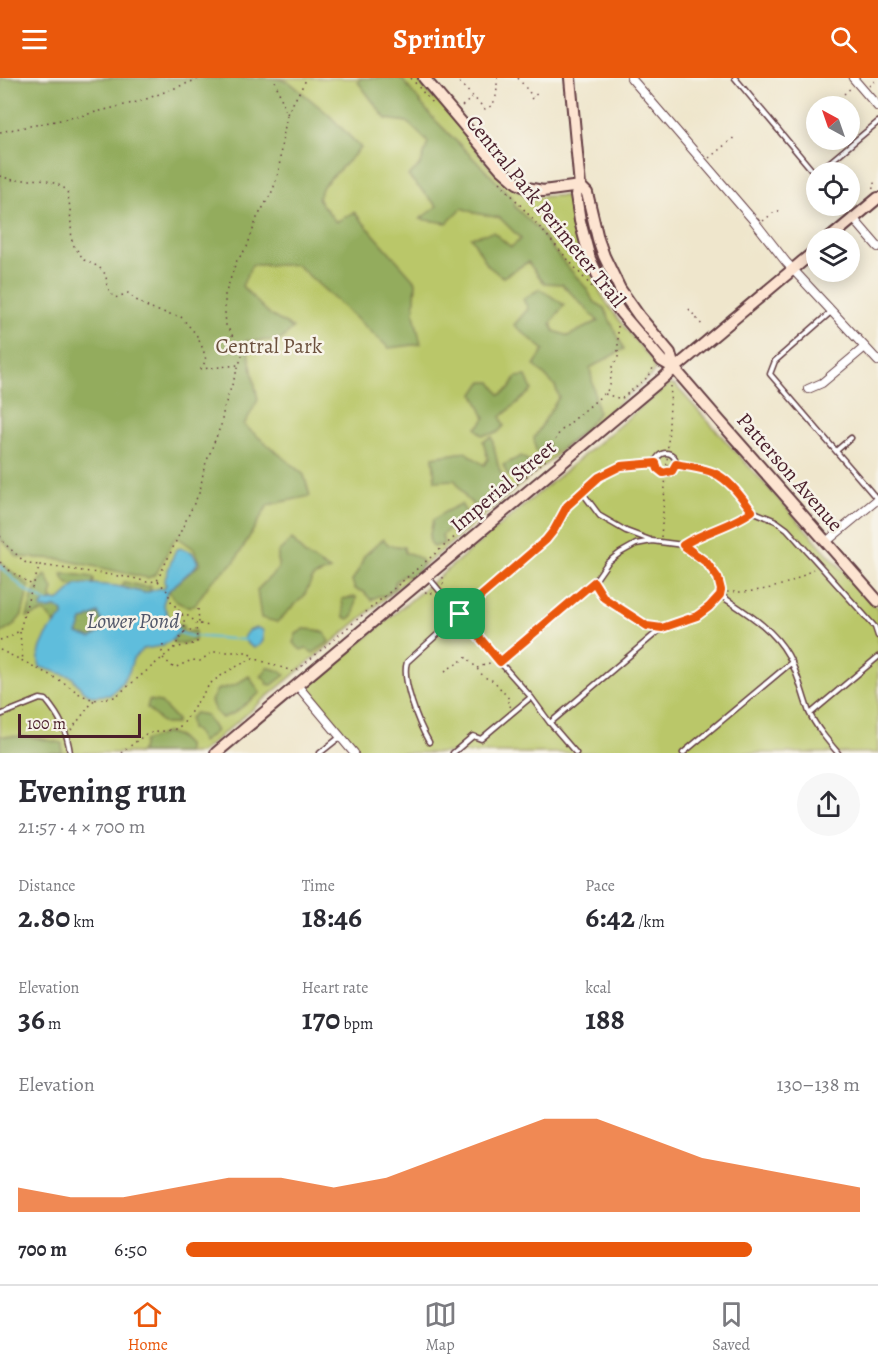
<!DOCTYPE html>
<html lang="en">
<head>
<meta charset="utf-8">
<style>
  :root { --surface:#fff; --page:#f7f7f7; --text:#2b2b33; --muted:#7c7c81; --line:#e1e1e2; --accent:#ea580c }
  body { margin:0; font-family:Alegreya,serif; background:var(--page); color:var(--text); height:100vh; display:flex; flex-direction:column; font-size:22px; white-space:nowrap }
  * { box-sizing:border-box; margin:0 }
  p { font-size:20px; color:var(--muted) }
  .icon { flex:none; width:33px; height:33px; fill:none; stroke:currentColor; stroke-width:2; stroke-linecap:round; stroke-linejoin:round }
  .map { position:relative; height:675px; overflow:hidden }
  .panel { display:flex; flex-direction:column; background:var(--surface); flex:1 }
  .panel>* { flex:none }
  .needle { width:39px; rotate:320deg }
  .buttons { position:absolute; left:806px; top:18px; display:grid; gap:12px }
  .buttons a { display:grid; place-items:center; width:54px; height:54px; border-radius:50%; background:var(--surface); box-shadow:0 3px 15px #0003; font-size:30px }
  .scale { position:absolute; left:18px; bottom:15px; width:123px; box-sizing:border-box; padding-left:6px; border:3px solid #4a1f2b; border-top:0; font-size:16px; line-height:21px; white-space:nowrap; color:#4a1f2b; -webkit-text-stroke:4px #f7f3e8; paint-order:stroke }
  .pin { position:absolute; display:grid; place-items:center; width:51px; height:51px; color:#fff; margin:-26px; border-radius:12px; box-shadow:0 3px 9px #0006 }
  .round { display:grid; place-items:center; flex:none; width:63px; height:63px; border-radius:32px; background:var(--page) }
  .head { display:flex; align-items:center; justify-content:space-between; height:102px; padding:0 18px }
  h1 { font-size:33px; font-weight:700; line-height:45px }
  .stats { display:grid; grid-template-columns:repeat(3,1fr); gap:9px; height:102px; padding:6px 18px }
  .stats div { display:grid; align-content:center }
  .stats b { font-size:30px; font-weight:700 }
  .stats small { font-size:16px; font-weight:400 }
  .stats p { font-size:16px }
  .chart { height:168px; padding:12px 18px }
  .chart p { display:flex; justify-content:space-between }
  .chart svg { width:100%; height:108px; margin-top:6px; fill:var(--accent); opacity:.7 }
  ul { padding:0 18px; list-style:none; font-size:20px }
  li { display:grid; grid-template-columns:96px 72px 1fr; align-items:center; height:45px }
  li i { height:15px; border-radius:8px; background:var(--accent) }
  header { display:flex; justify-content:space-between; align-items:center; height:78px; padding:0 18px; background:var(--accent); color:#fff; font-size:27px; font-weight:700 }
  .tab-bar { display:flex; justify-content:space-around; align-items:center; height:84px; border-top:2px solid var(--line); background:var(--surface); font-size:16px; color:var(--muted) }
  .tab-bar a { display:grid; justify-items:center; gap:3px }
  .tab-bar .current { color:var(--accent) }
  .map>svg:first-child { display:block }
  .green { fill:#bac769; stroke:#82734a; stroke-width:1.5 }
  .forest { fill:#93ac5d; stroke:#6e6644; stroke-width:1.5 }
  .water { fill:#5ebddc; stroke:#546e84; stroke-width:1.5; fill-rule:evenodd }
  .lines { fill:none; stroke-linecap:round; stroke-linejoin:round }
  .stream { stroke:#5ebddc; stroke-width:2 }
  .lane-casing { stroke:#633d43; stroke-width:7 }
  .street-casing { stroke:#633d43; stroke-width:10 }
  .secondary-casing { stroke:#633d43; stroke-width:14 }
  .path { stroke:#633d43; stroke-width:1.5; stroke-dasharray:1.5 4.5; stroke-linecap:butt }
  .lane { stroke:#fff; stroke-width:4 }
  .street { stroke:#fff; stroke-width:8 }
  .secondary { stroke:#fde4d1; stroke-width:10 }
  .route-casing { stroke:#fff; stroke-width:12 }
  .route { stroke:#ea580c; stroke-width:8 }
  .labels { text-anchor:middle; stroke-width:5; stroke-linejoin:round; paint-order:stroke }
  .street-label { font-size:21px; fill:#4a1f2b; stroke:#f7f3e8 }
  .park-label { font-size:21px; fill:#6c513e; stroke:#f7f3e8 }
  .water-label { font-size:22px; font-style:italic; fill:#515669; stroke:#f7f3e8 }
</style>
</head>
<body>
<header><svg class="icon" aria-label="menu" viewBox="0 0 24 24"><path d="M4 6h16M4 12h16M4 18h16"/></svg>Sprintly<svg class="icon" aria-label="search" viewBox="0 0 24 24"><circle cx="10" cy="10" r="6"/><path d="M15 15l6 6"/></svg></header>
<div class="map">
<svg width="878" height="675" viewBox="0 0 878 675">
  <rect width="100%" height="100%" fill="#f7f3e8"/>
  <filter id="ink" filterUnits="userSpaceOnUse"><feTurbulence type="fractalNoise" baseFrequency=".0167" numOctaves="2"/><feDisplacementMap in="SourceGraphic" scale="12" xChannelSelector="R" yChannelSelector="G"/><feConvolveMatrix kernelMatrix="1 2 1 2 8 2 1 2 1" color-interpolation-filters="sRGB"/></filter>
  <filter id="wash" filterUnits="userSpaceOnUse"><feTurbulence type="fractalNoise" baseFrequency=".008" numOctaves="4" result="noise"/><feDisplacementMap in="SourceGraphic" scale="24" xChannelSelector="R" yChannelSelector="G"/><feGaussianBlur stdDeviation="1.35" result="paint"/><feColorMatrix in="noise" values="0 0 0 0 0 0 0 0 0 0 0 0 0 0 0 0 0 1.4 0 .05"/><feComposite in="paint" operator="in"/></filter>
  <g filter="url(#wash)">
    <rect width="100%" height="100%" fill="#efe6cc"/>
    <!-- green -->
    <path class="green" d="M0,0H416L434,21L439,23L467,57L468,62C486,83 502,110 531,118C543,121 563,114 572,121C577,154 584,185 600,214C614,239 635,261 653,284L655,292L651,298L200,675H0Z
      M670,306L676,308L878,531V675H360L310,614L309,609L311,606L665,309Z"/>
    <!-- forest -->
    <path class="forest" d="M0,0H272L288,3L328,36L361,70L323,108L318,121L336,144L354,134L416,204L414,236L421,266L389,270L297,187H252L242,208L270,237L293,250L281,262L246,263L258,322L244,347L304,397L310,418L268,427L235,483L210,505L195,527L187,529L177,524L168,513L200,486L194,471L176,458L156,496L148,500L60,481L18,479L0,460Z
      M361,0H401L432,39L512,119L515,129L538,151L555,174L587,211L593,223L604,230L624,271L590,290L598,335C589,348 561,376 545,377C542,377 539,375 536,374L534,360L559,319L555,308L534,287L544,272L514,247L528,231L523,221L540,211L564,227L551,245L554,253L568,258L598,243L562,206L544,205L528,184L503,199L488,188L471,159L493,154L511,169L521,161L500,140L475,135L462,130L447,145L420,141L437,128L408,98L421,86L428,64L407,44L386,41L358,4Z
      M526,298L532,312L501,339L504,348L497,355L482,357L476,350L482,345L485,340L474,316L482,304H491L500,317L510,310L516,299Z
      M492,359C494,369 496,380 499,390C503,402 507,399 504,414L491,424L477,430L466,420L455,402L435,403L433,379L465,374L484,387L488,381L483,363Z
      M521,378L532,385V391C524,398 518,398 508,398L503,387Z
      M461,426L471,443L462,451L453,448L442,457L444,466L433,469L429,461L433,442L445,434Z
      M292,461L304,476L330,492L313,499L304,518L277,544L261,540L257,512L278,491V474Z
      M383,461L389,467L404,469L405,475C412,475 426,481 421,490C419,494 412,497 408,499L405,497L395,504V509L385,518H378L371,522L364,514L355,511L352,503L360,489L364,478Z
      M0,484L29,508L22,537L13,548L0,556Z
      M62,496H71L92,499L94,501L93,506L76,507L74,508C67,507 63,503 62,496Z
      M46,497L53,511L51,518L53,524H46L50,531L57,529L63,534V539L54,545C42,528 42,536 27,539C31,526 34,506 46,497Z
      M124,504L145,509L151,508L150,513L145,515L121,509Z
      M356,519L354,537L349,541L344,539L342,521Z
      M98,535C102,540 101,546 104,551L91,560L77,556L82,543Z
      M180,546L183,547V554L184,555L195,553V563C188,563 182,567 175,565L172,562L179,554L178,549Z
      M304,551L317,552L325,555L329,564L313,575L306,570L301,572L293,565L296,556Z
      M267,589L282,594L285,597L272,607L267,606L265,601L261,598L266,593Z
      M249,598L260,615L234,635L222,640L215,633L211,623L217,612L235,607Z
      M149,622L160,624L177,642L175,646H164L147,630Z
      M195,635L206,637L216,653L202,664L196,653L191,651L190,640Z
      M166,655C175,655 180,660 187,667V675H138L142,672L144,663Z
      M0,658L31,659L62,665V675H0Z"/>
    <!-- water -->
    <path class="water" d="M180,470L192,474L198,484L195,489L167,514L163,526L170,542L178,549L179,554L172,562L162,568L143,571L133,581L129,594L121,606L110,617L92,618L82,612L72,599L40,589C34,572 50,549 63,539V534L57,529L50,531H42L41,528L46,524L60,522L76,507L93,506L116,508L145,515L160,510L163,512L166,507L164,504C168,494 171,481 176,472ZM98,535C101,538 102,547 104,552L91,560L77,556L82,543Z
      M256,550L261,551L263,553V563L260,567L254,570C249,567 244,564 244,558L248,553Z"/>
    <g class="lines">
      <!-- stream -->
      <path class="stream" d="M0,488L25,512L47,524
        M178,554L190,558L246,562"/>
    </g>
  </g>
  <g filter="url(#ink)">
    <g class="lines">
      <!-- lane casing -->
      <g class="lane-casing">
        <path id="lane" d="M735,0L816,97
          M818,94L878,44
          M832,233L775,283L770,296L877,421
          M836,373L851,360
          M656 385a10 10 0 1 1 20 0a10 10 0 1 1-20 0Z
          M676,386L712,394L723,400L731,407L752,433L776,443L787,451L875,549L878,558
          M582,414L600,438L626,453L650,462
          M683,467C705,453 732,448 752,433
          M428,499L497,581L531,619L550,645L576,675
          M720,517C745,534 773,550 788,577C798,595 802,615 809,634C816,649 827,662 838,675
          M500,584L594,504L608,484L620,475L636,466L652,463L683,467L707,485L718,500L721,512L720,517L709,529L697,538L662,550L647,548L617,529L604,520L594,504
          M810,636L878,579
          M0,637L40,621L46,622C60,639 67,653 70,675
          M550,645L662,550
          M429,664C419,647 401,602 407,584L460,536L546,462L554,452L567,428L599,399L621,389L656,385
          M320,675L340,659
          M453,675L473,658L481,661L531,619
          M683,675L792,584"/>
      </g>
      <!-- street casing -->
      <g class="street-casing">
        <path id="street" d="M631,0L754,143L786,184L878,283
          M853,0L878,29
          M853,140L878,169
          M808,311L822,305L865,269
          M826,464L878,421
          M297,607L354,675"/>
      </g>
      <!-- secondary casing -->
      <g class="secondary-casing">
        <path id="secondary" d="M424,0L501,91L517,105L527,110L543,113L580,108
          M570,0L580,108L576,117L580,143L590,181L603,208L621,235L662,283L674,290
          M580,108L587,115L598,161L604,178L620,211L639,238L670,275L674,290L718,341L878,523
          M830,160L878,120
          M216,675L816,172"/>
      </g>
      <!-- path -->
      <path class="path" d="M411,0L432,25
        M455,0L485,31C498,27 497,12 497,0
        M518,0L533,19
        M869,8L878,0
        M844,16L852,9
        M531,21L540,13
        M462,28L472,20
        M287,36L307,0
        M0,54L80,38L141,23L201,0
        M709,80L736,58
        M0,98L13,102H31L41,101L57,106L67,112L70,130L72,165L84,182L99,189L106,197L107,209L115,220L128,215L136,222L151,231L181,239L196,256L203,271L206,282L201,291L238,287
        M500,104L592,209
        M873,111L872,107L878,102
        M763,143L773,135L782,132
        M689,231L702,247
        M242,272H261L273,274
        M605,316L621,321L649,298L653,290H655
        M0,458L5,466L27,486L40,487
        M661,459L667,384L671,308
        M0,484L9,492L32,507
        M443,499V507
        M425,514L433,515
        M727,514C758,515 788,509 813,491
        M198,531L199,545
        M200,546L209,548
        M20,554L21,567L23,582
        M184,554L194,551
        M0,562L12,558L20,552L28,522L40,487L133,500L147,504L157,503L200,413L204,390L221,347L224,330L243,275L226,247L225,235V217L236,184L247,169L257,140L273,112L279,92L281,70L287,37L274,0
        M163,567L162,574L164,577
        M174,570L197,565L196,544L188,538L182,536
        M0,572L23,583L63,604L81,617L94,622L115,619L173,571L184,554L185,546L182,536L170,522L168,514L158,503
        M163,580L174,590L192,582L200,583L212,574H247L253,579
        M477,590L492,584
        M445,593L467,579L484,599L494,603L510,622L507,625L511,629
        M71,652L94,622
        M121,675L146,656L176,651L183,646L206,611L212,604L228,593L253,580L295,594L547,381L557,358L562,352L607,313L610,307L612,289L618,280V247"/>
      <!-- lane -->
      <use href="#lane" class="lane"/>
      <!-- street -->
      <use href="#street" class="street"/>
      <!-- secondary -->
      <use href="#secondary" class="secondary"/>
    </g>
  </g>
  <g class="lines" filter="url(#ink)">
    <!-- route casing -->
    <g class="route-casing">
      <path id="route" d="M656,385L658,391L663,395L672,393L676,386C688,389 703,390 714,395C730,402 741,419 752,433C732,448 705,453 683,467L707,485L718,500L721,512L720,517L709,529L697,538L662,550L647,548L604,520L594,504L500,584L460,536L546,462L554,452L567,428L599,399L621,388Z"/>
    </g>
    <!-- route -->
    <use href="#route" class="route"/>
  </g>
  <g class="labels">
    <!-- street labels -->
    <g class="street-label">
      <text transform="translate(546 133) rotate(51)" y="7">Central Park Perimeter Trail</text>
      <text transform="translate(790 394) rotate(49)" y="7">Patterson Avenue</text>
      <text transform="translate(503 408) rotate(-40)" y="7">Imperial Street</text>
    </g>
    <!-- park labels -->
    <g class="park-label">
      <text x="269" y="275">Central Park</text>
    </g>
    <!-- water labels -->
    <g class="water-label">
      <text x="133" y="550">Lower Pond</text>
    </g>
  </g>
</svg>
<div class="buttons">
<a><svg class="needle" viewBox="-14 -14 28 28"><path d="M0-13l5 13h-10z" fill="#e53935"/><path d="M0 13l5-13h-10z" fill="#7c7c81"/></svg></a>
<a><svg class="icon" aria-label="locate" viewBox="0 0 24 24"><circle cx="12" cy="12" r="6"/><path d="M12 2v4M12 18v4M2 12h4M18 12h4"/></svg></a>
<a><svg class="icon" aria-label="layers" viewBox="0 0 24 24"><path d="M12 4l9 5-9 5-9-5zM3 14l9 5 9-5"/></svg></a>
</div>
<div class="scale">100 m</div>
<div class="pin" style="left:460px;top:536px;background:#1e9e55"><svg class="icon" aria-label="arrive" viewBox="0 0 24 24"><path d="M6 21V4h12l-3 4 3 4H6"/></svg></div>
</div>
<section class="panel">
<div class="head"><div><h1>Evening run</h1><p>21:57 · 4 × 700 m</p></div><a class="round"><svg class="icon" aria-label="share" viewBox="0 0 24 24"><path d="M12 15V3M7 8l5-5 5 5M5 13v7h14v-7"/></svg></a></div>
<div class="stats">
<div><p>Distance</p><b>2.80<small> km</small></b></div>
<div><p>Time</p><b>18:46</b></div>
<div><p>Pace</p><b>6:42<small> /km</small></b></div>
</div>
<div class="stats">
<div><p>Elevation</p><b>36<small> m</small></b></div>
<div><p>Heart rate</p><b>170<small> bpm</small></b></div>
<div><p>kcal</p><b>188</b></div>
</div>
<div class="chart"><p><span>Elevation</span>130–138 m</p>
<svg viewBox="0 0 160 44" preserveAspectRatio="none"><path d="M0 44V34L10 38L20 38L30 34L40 30L50 30L60 34L70 30L80 22L90 14L100 6L110 6L120 14L130 22L140 26L150 30L160 34V44z"/></svg>
</div>
<ul>
<li><b>700 m</b>6:50<i style="width:84%"></i></li>
</ul>
</section>
<nav class="tab-bar">
<a class="current"><svg class="icon" aria-label="home" viewBox="0 0 24 24"><path d="M3 11l9-7 9 7M6 9v11h12V9"/></svg>Home</a>
<a><svg class="icon" aria-label="map" viewBox="0 0 24 24"><path d="M3 6l6-2 6 2 6-2v14l-6 2-6-2-6 2zM9 4v14M15 6v14"/></svg>Map</a>
<a><svg class="icon" aria-label="saved" viewBox="0 0 24 24"><path d="M7 4h10v16l-5-4-5 4z"/></svg>Saved</a>
</nav>
</body>
</html>
